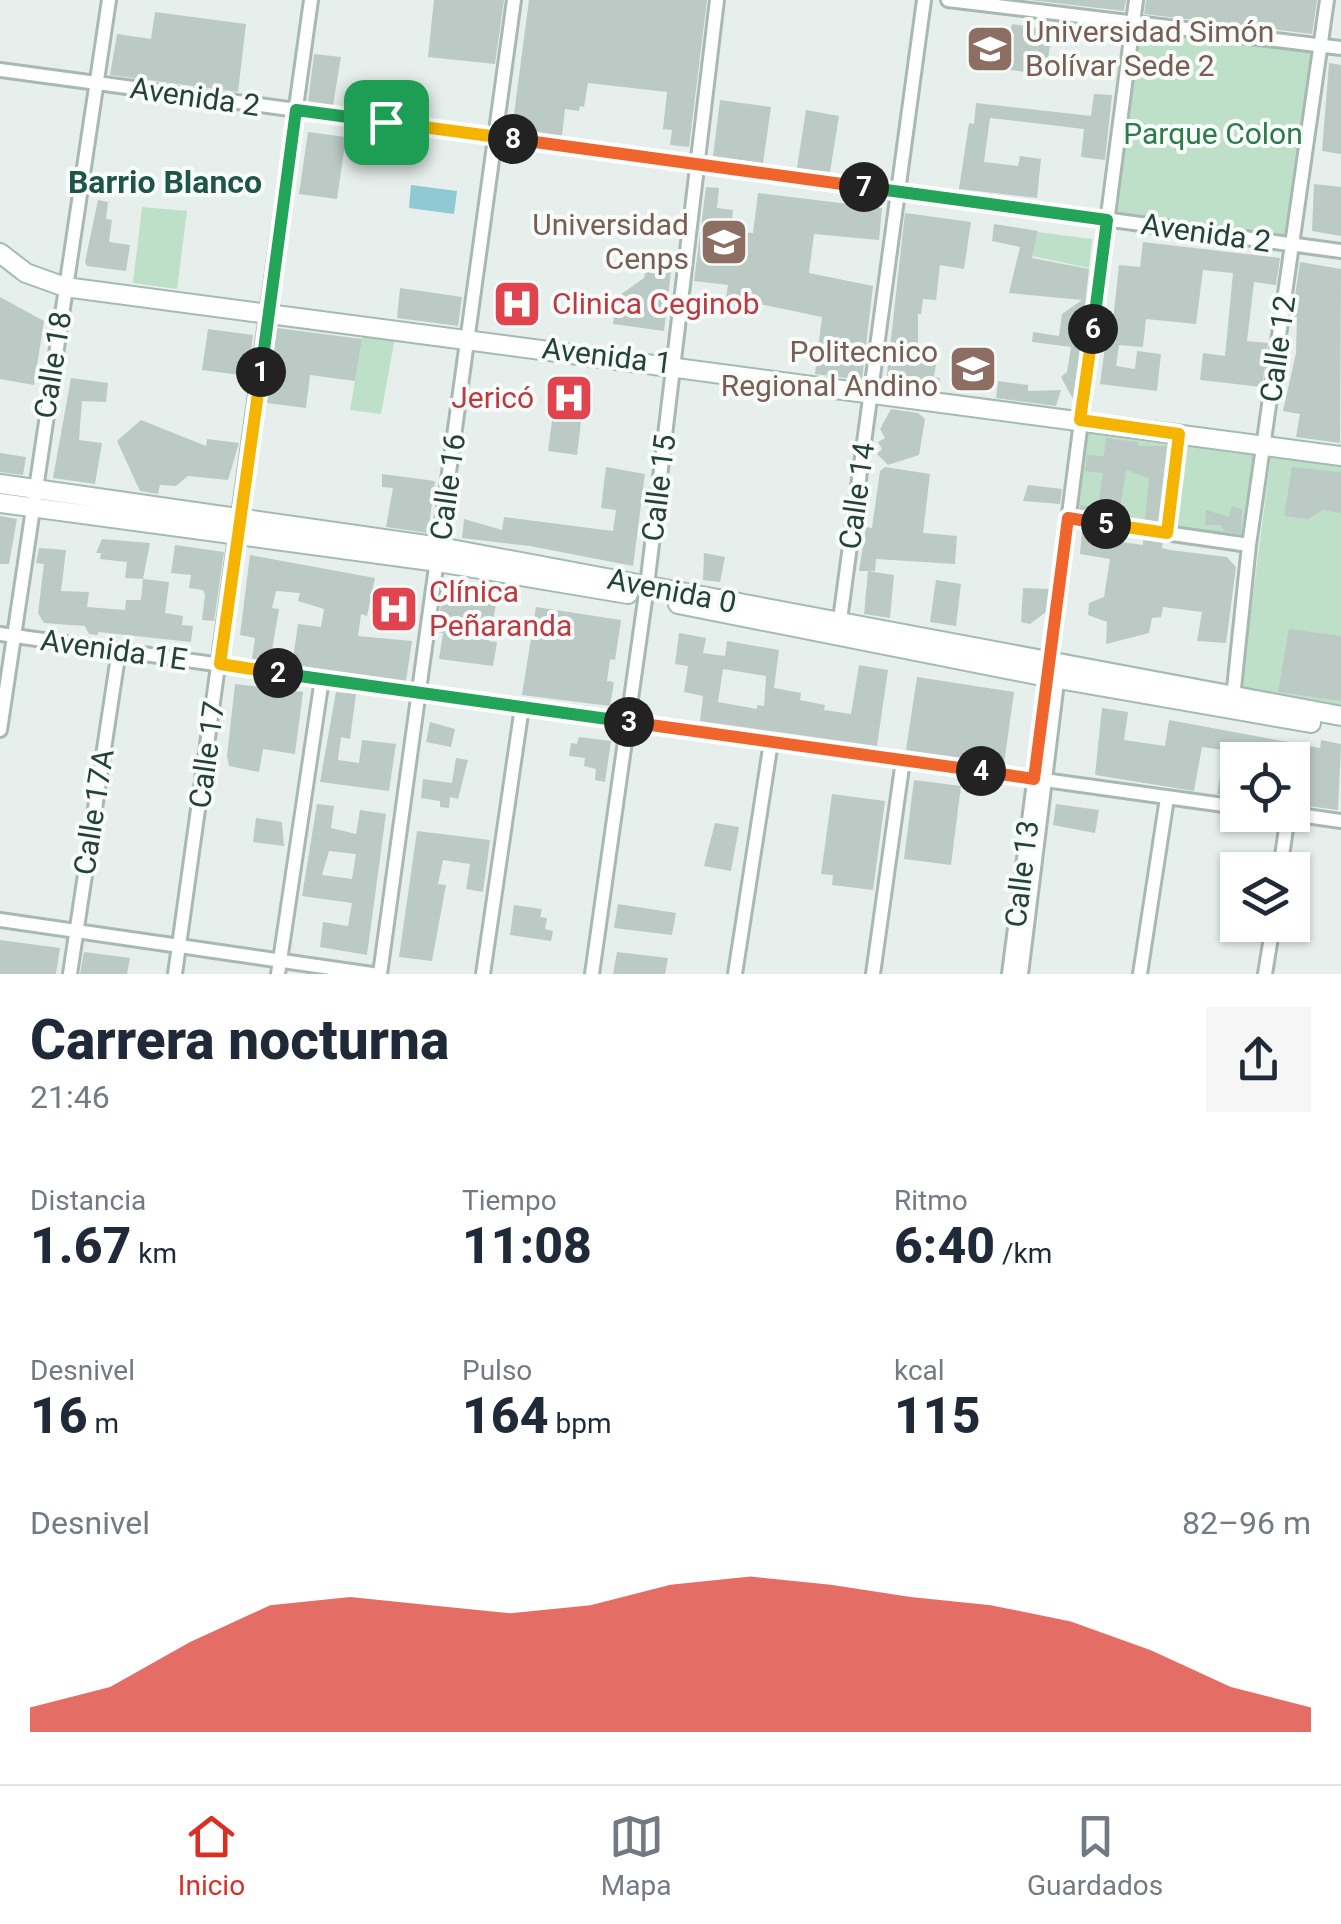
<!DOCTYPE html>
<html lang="es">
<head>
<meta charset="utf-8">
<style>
  :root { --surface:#fff; --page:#f6f6f7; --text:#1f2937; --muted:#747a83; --line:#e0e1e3; --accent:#d93025 }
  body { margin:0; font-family:Roboto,sans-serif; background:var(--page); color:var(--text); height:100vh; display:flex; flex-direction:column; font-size:38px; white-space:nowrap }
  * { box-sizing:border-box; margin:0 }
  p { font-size:32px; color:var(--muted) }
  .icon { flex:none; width:55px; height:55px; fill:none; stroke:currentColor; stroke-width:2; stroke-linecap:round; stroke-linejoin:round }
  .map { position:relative; height:974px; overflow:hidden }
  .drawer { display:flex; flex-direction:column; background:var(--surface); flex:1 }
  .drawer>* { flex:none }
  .fabs { position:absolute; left:1220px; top:742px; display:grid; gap:20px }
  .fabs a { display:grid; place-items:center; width:90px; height:90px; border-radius:0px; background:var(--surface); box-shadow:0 2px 8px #0004; font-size:50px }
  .pin { position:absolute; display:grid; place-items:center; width:85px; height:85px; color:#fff; margin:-42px; border-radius:20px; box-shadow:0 5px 15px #0006 }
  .km { position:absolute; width:50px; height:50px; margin:-25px; border-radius:50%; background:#222; color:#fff; font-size:28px; line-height:50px; text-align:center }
  .round { display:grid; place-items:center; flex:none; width:105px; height:105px; border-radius:0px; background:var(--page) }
  .head { display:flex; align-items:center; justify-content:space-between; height:170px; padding:0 30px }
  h1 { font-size:55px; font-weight:800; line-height:75px }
  .metrics { display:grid; grid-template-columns:repeat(3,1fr); gap:15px; height:170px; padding:10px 30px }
  .metrics div { display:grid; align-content:center }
  .metrics b { font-size:50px; font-weight:800 }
  .metrics small { font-size:28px; font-weight:400 }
  .metrics p { font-size:28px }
  .chart { height:280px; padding:20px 30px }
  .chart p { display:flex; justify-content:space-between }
  .chart svg { width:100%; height:180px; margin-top:10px; fill:var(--accent); opacity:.7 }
  .menu { display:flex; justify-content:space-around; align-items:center; height:140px; border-top:2px solid var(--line); background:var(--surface); font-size:28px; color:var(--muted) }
  .menu a { display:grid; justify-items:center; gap:5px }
  .menu .on { color:var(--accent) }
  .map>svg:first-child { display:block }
  .green { fill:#bfe0c8 }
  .water { fill:#8ec9d4 }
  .building { fill:#bbcac4; fill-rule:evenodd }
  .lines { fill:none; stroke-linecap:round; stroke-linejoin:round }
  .street-casing { stroke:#a8b8b2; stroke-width:18 }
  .secondary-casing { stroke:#a4bbb3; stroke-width:22 }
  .street { stroke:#fff; stroke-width:12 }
  .secondary { stroke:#fff; stroke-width:18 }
  .split-1-casing { stroke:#fff; stroke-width:20 }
  .split-2-casing { stroke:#fff; stroke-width:20 }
  .split-3-casing { stroke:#fff; stroke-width:20 }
  .split-4-casing { stroke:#fff; stroke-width:20 }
  .split-5-casing { stroke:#fff; stroke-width:20 }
  .split-6-casing { stroke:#fff; stroke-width:20 }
  .split-7-casing { stroke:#fff; stroke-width:20 }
  .split-8-casing { stroke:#fff; stroke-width:20 }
  .split-9-casing { stroke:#fff; stroke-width:20 }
  .split-1 { stroke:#22a559; stroke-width:12 }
  .split-2 { stroke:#f5b400; stroke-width:12 }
  .split-3 { stroke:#22a559; stroke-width:12 }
  .split-4 { stroke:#f0652b; stroke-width:12 }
  .split-5 { stroke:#f0652b; stroke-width:12 }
  .split-6 { stroke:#f5b400; stroke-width:12 }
  .split-7 { stroke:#22a559; stroke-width:12 }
  .split-8 { stroke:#f0652b; stroke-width:12 }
  .split-9 { stroke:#f5b400; stroke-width:12 }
  .labels { text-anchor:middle; stroke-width:8; stroke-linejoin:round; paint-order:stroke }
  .education-label { font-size:30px; fill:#785e54; stroke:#f7fbf9; text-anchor:end }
  .street-label { font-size:30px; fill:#24423a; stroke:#f7fbf9 }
  .park-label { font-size:30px; fill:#2d7a4b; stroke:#f7fbf9 }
  .health-label { font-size:30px; fill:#be3a42; stroke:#f7fbf9; text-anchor:start }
  .neighbourhood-label { font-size:32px; font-weight:bold; fill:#1f5548; stroke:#f7fbf9 }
</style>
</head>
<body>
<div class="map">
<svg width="1341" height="974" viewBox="0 0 1341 974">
  <rect width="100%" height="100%" fill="#e6efeb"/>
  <!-- green -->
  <path class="green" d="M1136,28L1318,50L1291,237L1109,219Z
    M142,207L187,211L177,289L133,283Z
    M1038,232L1092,239L1089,268L1032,256Z
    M363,333L395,338L381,414L350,410Z
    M1086,430L1174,440L1164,531L1077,518Z
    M1181,441L1262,451L1250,541L1171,529Z
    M1271,456L1341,466V712L1240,695Z"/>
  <!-- water -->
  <path class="water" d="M411,185L457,191L454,214L409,208Z"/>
  <!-- building -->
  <path class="building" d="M434,0H504L495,64L428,57Z
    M529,0H707L689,147L670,145L672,130L663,129L667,92L588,83L584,107L580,106L579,111L565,109L562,136L512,129Z
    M1030,0H1126L1124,11Z
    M1146,0H1317L1312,34L1144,14Z
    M155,12L246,24L238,92L110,75L117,34L151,39Z
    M1012,24L1052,30L1046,75L1004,69Z
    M314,54L341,57L333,105L308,102Z
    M1329,63L1341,65V154L1322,151Z
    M1094,94L1112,95L1105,160L1081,157L1084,129L990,118L984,162L1018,166L1020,156L1041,159L1037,198L959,189L969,123L974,124L976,103L1091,116Z
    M720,100L771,107L763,163L713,156Z
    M806,110L839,116L830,172L797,168Z
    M308,132L346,137L337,199L299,194Z
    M1314,184L1341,187V236L1312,231Z
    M706,187L719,188L717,208L733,210L731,231L753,233L758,193L882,208L879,240L814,234L809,273L873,286L862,380L815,374L822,317L759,304L757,317L724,312L728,285L694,281Z
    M98,200L108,202L106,219L112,220L109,242L130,245L126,271L87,266L85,262Z
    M905,213L971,222L964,269L940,265L936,300L923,299L921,314H918V353L937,357L934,377L940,378L939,390L886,383Z
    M994,224L1038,231L1032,258L1089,269L1074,401L1061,377L1067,372L1071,347L1032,342L1033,332L1059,336L1062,314L1082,300L1009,293L1020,247L992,241Z
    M1143,242L1280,258L1276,285L1254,282L1247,341L1268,343L1262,387L1200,380L1203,353L1225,356L1233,273L1203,270L1196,324L1146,319L1143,347L1119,345L1116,366L1135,369L1137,351L1161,354L1157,391L1100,384L1105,347L1110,348L1119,265L1140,267Z
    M647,261L672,263L664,331L613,324L617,297L644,278Z
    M1300,262L1341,269L1340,443L1296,437L1300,414L1283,411L1296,353L1297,317L1292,316Z
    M400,288L462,297L458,326L397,318Z
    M0,297L44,321L34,385L0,379Z
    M277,328L362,339L355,381L310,375L306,408L267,403Z
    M208,329L253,335L248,376L202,370Z
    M558,377L586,380L577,455L548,451Z
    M71,378L108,383L106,402L82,401L79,440L102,443L95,484L53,478Z
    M998,381L1028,385V391L1061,390L1056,406L996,398Z
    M891,409L918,413L925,419L919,455L888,465L877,454L882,449L878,442L885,438L880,429Z
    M141,420L206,446L207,439L239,443L228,480L188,476L176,486L160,485L158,494L140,491L117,441Z
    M1106,438L1138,442V446H1167L1158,522L1145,520L1149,478L1126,470L1119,516L1080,511V505L1098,507L1103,473L1085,471L1087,455L1104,456Z
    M0,453L26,457L23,475L0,472Z
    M606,467L645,474L633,566L530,546L462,538L464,519L502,530L504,517L613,531L616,510L601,508Z
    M885,467L930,474L923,533L957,536L955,564L876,559L875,571H859L866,527L872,528L880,471Z
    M1292,467L1341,472V513L1323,510L1308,519L1284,516Z
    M382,474L435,481L428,533L386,527L393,488L382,487Z
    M1028,485L1062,489L1060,504L1023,501Z
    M1232,506L1242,509L1241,534L1224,531L1221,525H1205L1206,510L1229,517Z
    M0,516L17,519L9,564H0Z
    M1082,531L1115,536L1114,541L1143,545V540L1163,543L1162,548L1170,550L1227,557L1236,567L1226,643L1197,641L1202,612L1163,607L1161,617L1152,618L1149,633L1106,644L1107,622L1088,615L1089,603L1104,597L1110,559L1080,554Z
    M102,539L150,543L143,579L125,578L127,562L100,559L101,553H96Z
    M175,545L224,552L214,621L202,620L205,595L203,590L189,588L191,575L171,573Z
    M39,548L66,550L61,591L89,592L87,607L125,610L126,600H141L143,579L169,582L165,613L183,616L182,625L193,626L191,642L98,632V635L89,634L85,626L44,623L38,613L44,564L36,563Z
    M704,553L725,557L720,582L703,580Z
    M250,555L375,578L367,616L361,614L358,636L412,641L406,681L292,665L298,624L321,627L324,609L298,601L300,593L276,591L272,608L279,609L270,662L252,659L255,638L240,635Z
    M868,571L894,575L890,618L864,614Z
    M936,580L961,584L956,626L930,622Z
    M1023,588L1049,589L1046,612L1030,624L1021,622Z
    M443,590L497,599L489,641L497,642L493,666L439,659L443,633L437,632Z
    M536,607L621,620L615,660L610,659L607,681L614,682L610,706L522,695Z
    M1289,629L1341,636V701L1278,692Z
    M679,633L706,638L703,653L725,656L727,641L779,650L774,688L801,693L800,700L825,705L824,710L851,714L859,665L888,670L877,746L700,721L703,696L684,692L688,666L675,664ZM723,669L766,676L764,706L757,705V709L718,702Z
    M917,677L1014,692L1004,764L906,750Z
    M235,684L303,692L295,754L263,749L259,772L229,766L227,756Z
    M336,692L356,694L350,739L341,737L338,760L359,763L362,740L396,744L389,791L320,782Z
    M1102,708L1128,712L1124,740L1165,746L1169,720L1320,748L1321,740L1341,744L1338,810L1292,804V760H1238V797L1217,794L1224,750L1202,747L1194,791L1095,775Z
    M430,722L455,729L451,747L426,742Z
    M579,737L611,741L605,782L595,780L596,769L584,766L585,758L569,756L571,743L577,744Z
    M456,758L468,760L458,799L450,797L449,808L440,807V801L421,798L423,779L452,783Z
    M914,780L961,786L951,865L904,859Z
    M832,794L885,801L873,890L832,885L833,875L821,874Z
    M317,804L334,806L331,828L356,834L360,810L386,814L367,955L320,947L323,922L348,926L352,903L302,896ZM329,851L356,854L352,879L322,875Z
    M1056,804L1099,810L1095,833L1053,825Z
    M256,818L282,822L284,846L253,842Z
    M715,823L739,827L731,871L704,866Z
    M417,831L490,840L483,892L466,889L470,864L443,860L438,884L446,885L432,961L399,957Z
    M618,904L676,913L672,935L614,928Z
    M514,905L542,909L540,917L547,918L545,929L553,931L551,941L510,935Z
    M0,940L60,948L56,974H0Z
    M84,952L130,958L127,974H80Z
    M617,952L668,958L665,974H613Z"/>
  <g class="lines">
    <!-- street casing -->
    <g class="street-casing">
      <path id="street" d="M948,0L1341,48
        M0,70L1341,251
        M1068,519L1249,545
        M1167,533L1179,434
        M839,627L924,0
        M0,634L1238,807
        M1233,698L1249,545L1327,0
        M0,730L109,0
        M1292,814L1341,821
        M1280,870L1288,815
        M0,920L372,974
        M70,974L119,650
        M175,974L311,0
        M278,974L322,679
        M380,974L514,0
        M483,974L522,707
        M592,974L647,586L717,0
        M735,974L771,742
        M873,974L903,760
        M1009,974L1136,0
        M1021,974L1058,674
        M1140,974L1167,798
        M1265,974L1273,925"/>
    </g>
    <!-- secondary casing -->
    <g class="secondary-casing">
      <path id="secondary" d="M0,253L26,273L65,287L1341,456
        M0,484L440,547L1341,716
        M0,503L438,562L628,594
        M678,604L1047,677L1311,723"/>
    </g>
    <!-- street -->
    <use href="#street" class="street"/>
    <!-- secondary -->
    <use href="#secondary" class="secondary"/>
  </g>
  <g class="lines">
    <!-- split-1 casing -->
    <g class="split-1-casing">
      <path id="split-1" d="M261,372L296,110L386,122"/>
    </g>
    <!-- split-2 casing -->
    <g class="split-2-casing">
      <path id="split-2" d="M261,372L220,664L278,673"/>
    </g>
    <!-- split-3 casing -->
    <g class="split-3-casing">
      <path id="split-3" d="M278,673L629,722"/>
    </g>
    <!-- split-4 casing -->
    <g class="split-4-casing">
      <path id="split-4" d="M629,722L981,771"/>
    </g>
    <!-- split-5 casing -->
    <g class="split-5-casing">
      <path id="split-5" d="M981,771L1034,779L1068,518L1106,524"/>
    </g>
    <!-- split-6 casing -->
    <g class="split-6-casing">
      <path id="split-6" d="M1093,329L1080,420L1179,434L1167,533L1106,524"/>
    </g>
    <!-- split-7 casing -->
    <g class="split-7-casing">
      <path id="split-7" d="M864,187L1107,220L1093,329"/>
    </g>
    <!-- split-8 casing -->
    <g class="split-8-casing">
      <path id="split-8" d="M513,139L864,187"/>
    </g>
    <!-- split-9 casing -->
    <g class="split-9-casing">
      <path id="split-9" d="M386,122L513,139"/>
    </g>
    <!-- split-1 -->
    <use href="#split-1" class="split-1"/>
    <!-- split-2 -->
    <use href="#split-2" class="split-2"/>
    <!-- split-3 -->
    <use href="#split-3" class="split-3"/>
    <!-- split-4 -->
    <use href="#split-4" class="split-4"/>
    <!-- split-5 -->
    <use href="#split-5" class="split-5"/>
    <!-- split-6 -->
    <use href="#split-6" class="split-6"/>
    <!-- split-7 -->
    <use href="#split-7" class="split-7"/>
    <!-- split-8 -->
    <use href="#split-8" class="split-8"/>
    <!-- split-9 -->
    <use href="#split-9" class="split-9"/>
  </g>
  <!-- icons -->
  <defs>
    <g id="university-square" transform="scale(2.5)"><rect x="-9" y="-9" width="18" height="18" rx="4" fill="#8d6e63" stroke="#f7fbf9"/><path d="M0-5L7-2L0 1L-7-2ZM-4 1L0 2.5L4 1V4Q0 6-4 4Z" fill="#fff"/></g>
    <g id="hospital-square" transform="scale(2.5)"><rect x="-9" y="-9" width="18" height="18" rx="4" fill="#e0444e" stroke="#f7fbf9"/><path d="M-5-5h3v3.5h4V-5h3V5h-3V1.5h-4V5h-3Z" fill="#fff"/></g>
  </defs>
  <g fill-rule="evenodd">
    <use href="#university-square" x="990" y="49"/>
    <use href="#university-square" x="724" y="242"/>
    <use href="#hospital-square" x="517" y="304"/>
    <use href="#university-square" x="973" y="369"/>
    <use href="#hospital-square" x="569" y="398"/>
    <use href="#hospital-square" x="394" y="609"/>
  </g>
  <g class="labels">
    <!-- education labels -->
    <g class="education-label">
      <text x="1025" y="42" text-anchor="start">Universidad Simón<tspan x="1025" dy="34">Bolívar Sede 2</tspan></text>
      <text x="689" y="235">Universidad<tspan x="689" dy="34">Cenps</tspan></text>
      <text x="938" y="362">Politecnico<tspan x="938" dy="34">Regional Andino</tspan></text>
    </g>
    <!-- street labels -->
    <g class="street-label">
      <text transform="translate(195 97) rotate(8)" y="10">Avenida 2</text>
      <text transform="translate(1206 233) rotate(8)" y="10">Avenida 2</text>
      <text transform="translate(1278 349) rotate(-82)" y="10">Calle 12</text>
      <text transform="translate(607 356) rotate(7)" y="10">Avenida 1</text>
      <text transform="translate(53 365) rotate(-81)" y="10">Calle 18</text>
      <text transform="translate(448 487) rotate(-82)" y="10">Calle 16</text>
      <text transform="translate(659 488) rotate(-83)" y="10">Calle 15</text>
      <text transform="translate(857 496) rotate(-82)" y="10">Calle 14</text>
      <text transform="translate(672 591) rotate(11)" y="10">Avenida 0</text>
      <text transform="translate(114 650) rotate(8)" y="10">Avenida 1E</text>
      <text transform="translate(207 755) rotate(-82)" y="10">Calle 17</text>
      <text transform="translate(94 812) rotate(-81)" y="10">Calle 17A</text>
      <text transform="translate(1022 874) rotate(-83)" y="10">Calle 13</text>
    </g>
    <!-- park labels -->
    <g class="park-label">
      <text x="1213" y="144">Parque Colon</text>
    </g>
    <!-- health labels -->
    <g class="health-label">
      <text x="552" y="314">Clinica Ceginob</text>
      <text x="534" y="408" text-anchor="end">Jericó</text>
      <text x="429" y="602">Clínica<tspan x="429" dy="34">Peñaranda</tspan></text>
    </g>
    <!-- neighbourhood labels -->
    <g class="neighbourhood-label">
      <text x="165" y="193">Barrio Blanco</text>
    </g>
  </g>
</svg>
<div class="fabs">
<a><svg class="icon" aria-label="locate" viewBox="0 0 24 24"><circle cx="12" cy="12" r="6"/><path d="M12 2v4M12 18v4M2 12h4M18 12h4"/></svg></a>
<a><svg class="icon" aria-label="layers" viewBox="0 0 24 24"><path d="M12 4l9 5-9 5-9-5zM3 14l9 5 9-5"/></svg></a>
</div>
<div class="pin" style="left:386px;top:122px;background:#1e9e55"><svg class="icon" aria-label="arrive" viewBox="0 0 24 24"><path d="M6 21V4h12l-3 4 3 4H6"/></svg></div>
<b class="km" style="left:261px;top:372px">1</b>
<b class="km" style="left:278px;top:673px">2</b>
<b class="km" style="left:629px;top:722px">3</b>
<b class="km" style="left:981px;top:771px">4</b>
<b class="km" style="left:1106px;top:524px">5</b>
<b class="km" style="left:1093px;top:329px">6</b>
<b class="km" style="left:864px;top:187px">7</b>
<b class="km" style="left:513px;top:139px">8</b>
</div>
<section class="drawer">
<div class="head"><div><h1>Carrera nocturna</h1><p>21:46</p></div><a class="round"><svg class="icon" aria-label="share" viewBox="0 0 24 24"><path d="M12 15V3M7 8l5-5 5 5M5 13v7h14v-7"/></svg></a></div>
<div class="metrics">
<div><p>Distancia</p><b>1.67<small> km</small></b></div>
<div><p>Tiempo</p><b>11:08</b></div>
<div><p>Ritmo</p><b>6:40<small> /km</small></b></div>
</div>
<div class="metrics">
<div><p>Desnivel</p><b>16<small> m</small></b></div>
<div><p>Pulso</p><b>164<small> bpm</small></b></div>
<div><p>kcal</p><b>115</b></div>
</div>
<div class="chart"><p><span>Desnivel</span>82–96 m</p>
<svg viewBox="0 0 160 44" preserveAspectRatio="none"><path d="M0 44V38L10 33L20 22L30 13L40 11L50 13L60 15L70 13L80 8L90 6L100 8L110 11L120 13L130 17L140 24L150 33L160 38V44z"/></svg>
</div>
</section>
<nav class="menu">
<a class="on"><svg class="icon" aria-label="home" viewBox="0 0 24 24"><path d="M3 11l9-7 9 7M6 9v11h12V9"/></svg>Inicio</a>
<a><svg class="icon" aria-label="map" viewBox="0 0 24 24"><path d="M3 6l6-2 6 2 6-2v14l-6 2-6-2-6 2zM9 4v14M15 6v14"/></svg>Mapa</a>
<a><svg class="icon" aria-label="saved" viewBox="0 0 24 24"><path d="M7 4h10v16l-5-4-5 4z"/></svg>Guardados</a>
</nav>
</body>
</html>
